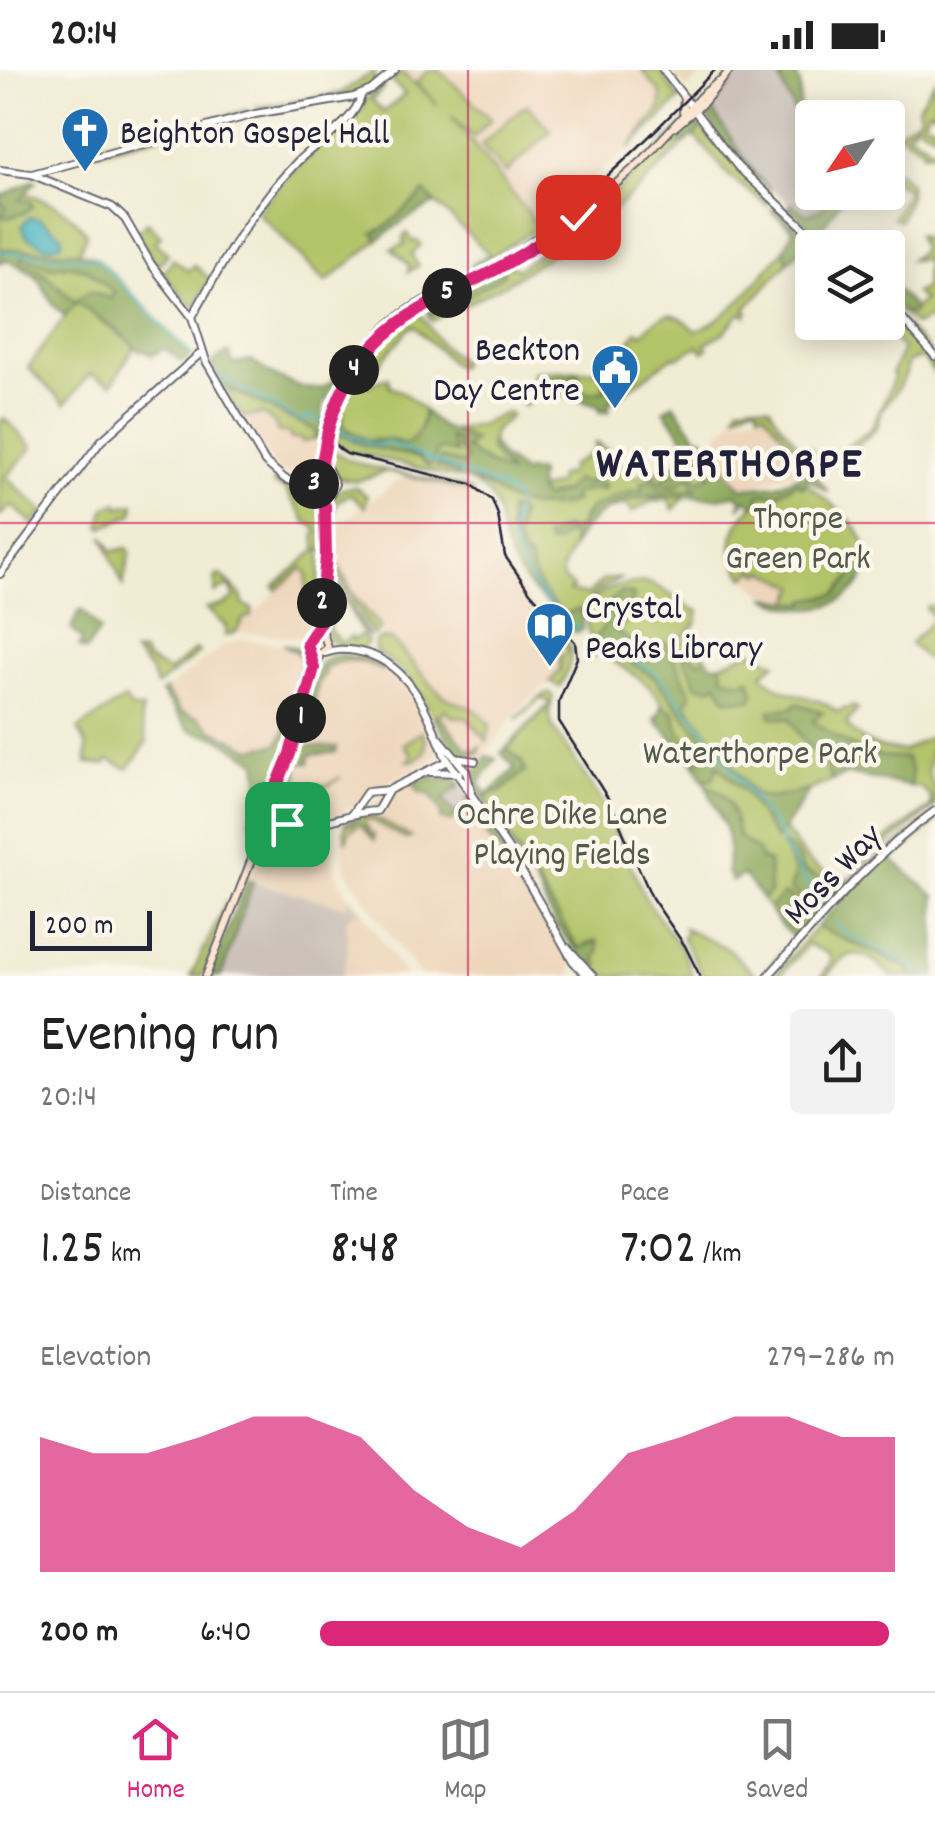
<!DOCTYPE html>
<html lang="en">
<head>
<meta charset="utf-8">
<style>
  :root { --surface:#fff; --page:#f2f2f2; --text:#222; --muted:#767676; --line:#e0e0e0; --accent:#db2777 }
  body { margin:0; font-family:Dekko,sans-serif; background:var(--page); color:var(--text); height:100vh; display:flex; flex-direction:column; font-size:38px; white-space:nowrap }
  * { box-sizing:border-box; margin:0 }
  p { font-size:32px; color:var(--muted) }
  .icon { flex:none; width:55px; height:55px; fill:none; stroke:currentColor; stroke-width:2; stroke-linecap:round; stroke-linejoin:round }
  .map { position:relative; height:906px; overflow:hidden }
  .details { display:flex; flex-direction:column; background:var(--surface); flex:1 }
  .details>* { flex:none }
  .needle { width:65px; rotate:235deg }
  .controls { position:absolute; left:795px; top:30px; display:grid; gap:20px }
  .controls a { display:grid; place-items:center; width:110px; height:110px; border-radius:10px; background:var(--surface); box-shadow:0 5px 25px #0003; font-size:50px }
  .scale { position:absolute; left:30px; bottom:25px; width:122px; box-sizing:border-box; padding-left:10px; border:5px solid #22223b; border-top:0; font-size:28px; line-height:35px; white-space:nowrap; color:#22223b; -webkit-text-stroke:8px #fbf7ec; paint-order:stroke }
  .pin { position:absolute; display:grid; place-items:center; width:85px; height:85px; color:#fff; margin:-42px; border-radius:20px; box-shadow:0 5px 15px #0006 }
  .km { position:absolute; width:50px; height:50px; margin:-25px; border-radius:50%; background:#222; color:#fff; font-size:28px; line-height:50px; text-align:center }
  .round { display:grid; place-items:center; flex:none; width:105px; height:105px; border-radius:10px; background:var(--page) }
  .headline { display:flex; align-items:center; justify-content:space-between; height:170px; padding:0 40px }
  h1 { font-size:55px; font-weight:600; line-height:75px }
  .stats { display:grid; grid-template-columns:repeat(3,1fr); gap:15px; height:170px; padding:10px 40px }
  .stats div { display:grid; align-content:center }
  .stats b { font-size:50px; font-weight:600 }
  .stats small { font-size:28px; font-weight:400 }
  .stats p { font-size:28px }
  .chart { height:280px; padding:20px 40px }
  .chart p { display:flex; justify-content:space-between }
  .chart svg { width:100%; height:180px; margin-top:10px; fill:var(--accent); opacity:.7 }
  ul { padding:0 40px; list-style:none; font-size:32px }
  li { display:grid; grid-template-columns:160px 120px 1fr; align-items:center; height:75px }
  li i { height:25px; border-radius:12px; background:var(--accent) }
  .status { display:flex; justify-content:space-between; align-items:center; height:70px; padding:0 50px; background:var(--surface); direction:ltr }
  .status svg { height:28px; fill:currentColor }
  .tabs { display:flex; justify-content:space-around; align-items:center; height:140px; border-top:2px solid var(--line); background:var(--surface); font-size:28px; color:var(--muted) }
  .tabs a { display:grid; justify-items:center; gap:5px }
  .tabs .selected { color:var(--accent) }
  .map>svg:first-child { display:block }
  .built { fill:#eed6bb }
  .industrial { fill:#ccc2b9 }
  .green { fill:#b2c367; stroke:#6a7251; stroke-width:2.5; fill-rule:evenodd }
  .forest { fill:#8da95c; stroke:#58664c; stroke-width:2.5; fill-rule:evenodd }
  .water { fill:#45b4be; stroke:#346b7c; stroke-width:2.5 }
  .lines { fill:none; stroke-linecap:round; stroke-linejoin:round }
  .stream { stroke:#45b4be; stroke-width:2.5 }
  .tertiary-casing { stroke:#6a6971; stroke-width:10 }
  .secondary-casing { stroke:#6a6971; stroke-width:10 }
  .tertiary { stroke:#fff; stroke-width:6 }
  .secondary { stroke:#fce5d0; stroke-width:6 }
  .tram { stroke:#22223b; stroke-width:2.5 }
  .route-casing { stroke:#fff; stroke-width:20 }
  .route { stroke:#db2777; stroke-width:12 }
  .grid { fill:none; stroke:#c2185b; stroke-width:2.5; stroke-opacity:0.55 }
  .labels { text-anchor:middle; stroke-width:9; stroke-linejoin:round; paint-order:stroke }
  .poi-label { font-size:35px; fill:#22223b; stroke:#fbf7ec; text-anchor:start }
  .park-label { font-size:35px; fill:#545a4a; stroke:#fbf7ec }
  .street-label { font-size:35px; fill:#22223b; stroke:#fbf7ec }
  .district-label { font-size:45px; font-weight:bold; letter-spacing:2.5px; fill:#22223b; stroke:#fbf7ec }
</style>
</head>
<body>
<div class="status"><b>20:14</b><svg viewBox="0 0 49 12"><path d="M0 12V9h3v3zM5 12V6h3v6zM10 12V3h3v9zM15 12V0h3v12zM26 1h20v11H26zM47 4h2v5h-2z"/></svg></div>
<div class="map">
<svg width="935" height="906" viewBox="0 0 935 906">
  <rect width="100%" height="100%" fill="#fbf7ec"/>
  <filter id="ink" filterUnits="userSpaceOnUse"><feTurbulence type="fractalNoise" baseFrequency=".01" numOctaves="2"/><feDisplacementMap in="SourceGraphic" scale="20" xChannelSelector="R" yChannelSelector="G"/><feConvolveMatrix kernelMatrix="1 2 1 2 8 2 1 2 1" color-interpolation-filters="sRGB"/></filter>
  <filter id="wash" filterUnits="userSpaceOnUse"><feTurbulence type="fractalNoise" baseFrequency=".0048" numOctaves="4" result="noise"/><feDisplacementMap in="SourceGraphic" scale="40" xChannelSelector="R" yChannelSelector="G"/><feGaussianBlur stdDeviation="2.25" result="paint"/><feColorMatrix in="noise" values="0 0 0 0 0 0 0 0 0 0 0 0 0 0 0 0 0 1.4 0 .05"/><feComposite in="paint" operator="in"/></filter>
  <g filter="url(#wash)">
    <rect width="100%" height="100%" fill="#f1ecd4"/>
    <!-- built -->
    <path class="built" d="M404,0H642L661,24V39L629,78L536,154L449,45L401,2Z
      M668,0H707L687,19Z
      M764,341L809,397L743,418L729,405L710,375L717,372L720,361L734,349Z
      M264,344L290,363L321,370L322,384L314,404L304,411L275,399L242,347Z
      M401,408L457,417L480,427L491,443L495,481L504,498L568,581L561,589L557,606L516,641L472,706L427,640L413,603L390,568L353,525L334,485L333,467L337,456Z
      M317,479L319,521L316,553L307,565L296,568L236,562L244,548L252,546L277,521L274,517Z
      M755,499L797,516L790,532L762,523L745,508Z
      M244,569L282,574L296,582L303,591L285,662L278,674L267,679H252L211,659L200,648L181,643L165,620L224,575Z
      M368,586L403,612L428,657L439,681L438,686L416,701L401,705L337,747L312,751L274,745L273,738L321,588Z
      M419,707L451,749L467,738L525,813L541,845L572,893L571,906H421L392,868L346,800L341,756L398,717Z
      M283,758L327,759L331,763V784L339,811L349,827L347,837L247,809L263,774Z
      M355,842H363L405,906H341L348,881L346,849Z"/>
    <!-- industrial -->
    <path class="industrial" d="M743,0H776L803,61L795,71L812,83V122L846,123L819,164L791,134L756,106L711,39Z
      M461,715L473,732L455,745L442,728Z
      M253,812L346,837L349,827L363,842H355L346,849L348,882L341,906H221Z"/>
    <!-- green -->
    <path class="green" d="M428,0H439L491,49L474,67L451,46L539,157L473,198L471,195L489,184L425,123L386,157L374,163L378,170L326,212L257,142L292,102L364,37L362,34L382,14L384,17L372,30L384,42L405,24L391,11L401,2L438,34L416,13Z
      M642,0H659L680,29L629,78L661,38V24Z
      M374,2L377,12L349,25L261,40L257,37L340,23Z
      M935,10V42L928,40L924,51L935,55V64L917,54L907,62L935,80L923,83V79L899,64L890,70L888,68L920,47L918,36Z
      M526,34L551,61L506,103L481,75Z
      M248,40L246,44L97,82L95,74L141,68Z
      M700,57L768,129V135L732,109L695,66Z
      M684,68L688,70L642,116L591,159L585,149L586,145L621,117L666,71L672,76Z
      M888,95C917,114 913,117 900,150L893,148L907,120L888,106Z
      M595,122C567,158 521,183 480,202L516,181Z
      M25,123C52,131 70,141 87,164L79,182L0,181V131L6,138Z
      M147,152L161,166L155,173L168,184L158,195L136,163Z
      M575,152L580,153L587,162L504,215L432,251L429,246L504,202L501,200L510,195L518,199L543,181L540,176L551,169L554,173Z
      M407,163L414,172L418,171L421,175L412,184L418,196L408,202L409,195L392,179L405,174L403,168Z
      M917,165L935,172L932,230L935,239H932L930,248L915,255L900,241L908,244L923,230L915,223L925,218L926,189L910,190L922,180Z
      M785,179L787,193L745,239L748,242L746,246L741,243L723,263L705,274L708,278L703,282L698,276L677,288L672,287L625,322L614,319L612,282L621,284L637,261L641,264C664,242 672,238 696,261C734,248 758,206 785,179Z
      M22,186L52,197L67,195L87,199L114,222L111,229L75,231L135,276L112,314L90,304L65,334L28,298L75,232L37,198L21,192Z
      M173,189L189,201L194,195L210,209L194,238L163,203Z
      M888,236L933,286L935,304L922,287L907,293L906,304L895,323L882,339L877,358L838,393L826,397L820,403L807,380L811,378L817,388L830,381L837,386C847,374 858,370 869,360C875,354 890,317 894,307L892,303L903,279L894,269L886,266L880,268L877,260L884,257L883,253L888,252Z
      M416,243L421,244L440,273L462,292L457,298L414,256L408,260L363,313L367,316L388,307L390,317L403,322L424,341C422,355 418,368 405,375L393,370H363L343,357C343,351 340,342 342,336C348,300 386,261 416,243Z
      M555,301H572L573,306L550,307L543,313L548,320L524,336L517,326L532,322L533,302Z
      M576,301H602L605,320L590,323L573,319L579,308Z
      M225,317L315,360L316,369L302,372L301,368L291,369L289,363L277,361L275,354L264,344L242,347Z
      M752,333L770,336C779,359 804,373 809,397L764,341L759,342L757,336L752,335L736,344L739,336Z
      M508,342L511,346L494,361L490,379L510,404L507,405L486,395L466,378L474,370L454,360L479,355Z
      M4,348L33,377L6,407L44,442L33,454L12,435L0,446V352Z
      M334,362L377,378L421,389L439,379L455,378L448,370L450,368L460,372L466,388L463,395L451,392L438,397L457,403L456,407L441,404L349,381L333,369Z
      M595,373C617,381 617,397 636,407L645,402L650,406L660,400L662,403L691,385L701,384L711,406L698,411L694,403L690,402L688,390L678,404H673L677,415L688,407L696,420H659L656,407L643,421H632L585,443L577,461L563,458L562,467L566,462L572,466L573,476L561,502L564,510L573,517L569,521L588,525L603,510L622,508C603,519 590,522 582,546L565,545L551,533L537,513L514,465L520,447L508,458L515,483L544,531C528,517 514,498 506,478C494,447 505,429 469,411C511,421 520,445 569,434L572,424L588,418L603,420L605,417L588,414L543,428L538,420L558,414L559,406L569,404L570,396L595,381Z
      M330,377C354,404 439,404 475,422L387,401L357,411L339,408L330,395Z
      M276,410L314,421C324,439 323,461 323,481L317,479L321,485L318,528L311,521L306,523L307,504L302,498L277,520L274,517L317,479L314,466L318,463L313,455L307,453L285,419L273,414Z
      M798,412L803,417L806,413C832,435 875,460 867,499H858L836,524L806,530V534L790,532L797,516L764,501L760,504L755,499L745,508C722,478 732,454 759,431L758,425L778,424Z
      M356,417L367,426L365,437L351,424L338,431L333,443H329C329,425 339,417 356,417Z
      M671,426L685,427L673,440L670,430L651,432L632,442L627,434L604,441L603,438L623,430Z
      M118,433L119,437L134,434L133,444L103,458L100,455L105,438Z
      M103,466L113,481L127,478L130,482L123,516Z
      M332,495H338L353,525L381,558L373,565Z
      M328,498L370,568L360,559L340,520L335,518L330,519L328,539L332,545L327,549L330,555L328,558L341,573L351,567L354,570L361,565L368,572L362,579L337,575L328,569L324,550Z
      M221,505L241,525L243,534L252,539V546L244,548L236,562L225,566L226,557L206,538L223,535L235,528L229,515L215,523L216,506Z
      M645,512C669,518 678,535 699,541L696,554L683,567L688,576L698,575L713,598L751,581L776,593L762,604C784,630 816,622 837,642L853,636L858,639L846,654C864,675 876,678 903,681L928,668L932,672L928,702L935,723V736L878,782L763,903L794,868C774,850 762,825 743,805L732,811L727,802L729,773L725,757L698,697L655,649L664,637C652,612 625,599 603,585L596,583L593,587C594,575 589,566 587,555C584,521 619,514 645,512ZM848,704L922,718L931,728V737L883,771L850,809C812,804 806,788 784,759L809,720Z
      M928,536H935V597L910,574L934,549L926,538Z
      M383,567L386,570L390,568C407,585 421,605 438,621C457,639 472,629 490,655L487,671L467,648L451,646L445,640L434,648C418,619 404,598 375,582V571Z
      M559,567L569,572C574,589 567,602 560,617L550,612L560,600V587L568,581Z
      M196,579L199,583L157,616L150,601L134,583H143L146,589L169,602Z
      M550,623L553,627L549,642L552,656L601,730L647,831L682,880L693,906H599L594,901L599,894L594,889L596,871L578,878L485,730L493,721L500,722L525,701L507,679L551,633L540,628L516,649L544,625Z
      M125,629L132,639H143L141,649L147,672L128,699L109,690L105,695L87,693V676L78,659Z
      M422,662L426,670L425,682L415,690L407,691L412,685L404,674Z
      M298,699V717L319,718V714L328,716L341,707L306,727L286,720Z
      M370,745L411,767L406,769L367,748L364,754L368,757L371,765L374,764V770L360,754L349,762L346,771L344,759L349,753L343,754L358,746L351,751L353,754L362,746Z
      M226,833L228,836L202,906H191Z
      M817,857L911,899L907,906H891C867,881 849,873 827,906H822L831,892L829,884L808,874L779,906H772Z
      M684,858L727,878L757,906H703L682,867L686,862Z"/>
    <!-- forest -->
    <path class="forest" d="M776,0H795L800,15V35L812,58V83L794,71L803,60Z
      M731,6L733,10L711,39L756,106L771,121L727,80L702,38Z
      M692,52L700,57L695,66L672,76L666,71L685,53Z
      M33,110L36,111L20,130L30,131L33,136L24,143L6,148L1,145L6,138L0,131V124L5,125Z
      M425,122L435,134L403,151L378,170L373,163L386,157Z
      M835,123H846L822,158L833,172L831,173L788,139L791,134L807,145L822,139Z
      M775,138L820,177L812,178V226L808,227L804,211L809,210L812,196L801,179L787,193L785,179L793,160L771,140Z
      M3,179L79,182L97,188L192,285L182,292L164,278L152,286L144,280L140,281L118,261L76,232L65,246L54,235L35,204L7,190L0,193V181ZM22,187L52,197L67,195L87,199L114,222L111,229L90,221L75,231L37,197L21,192Z
      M501,200L504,204L499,208L458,231L442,236L429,246L428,238L431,235Z
      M890,207L892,215L913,237V244L900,241L888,229Z
      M350,280L353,282L323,336L321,370L316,369L315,360L225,317L210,294L229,282L233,294L251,290C265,302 312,330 329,314C337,306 344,290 350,280Z
      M611,293L614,319L625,322L609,333V342H600V337L567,326L541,325L548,320L543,312L550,307L572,306V301H576L579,308L574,319L590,323L605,320L602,301L609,300Z
      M674,334L698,368L702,366C717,383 725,403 743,418L778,415L812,400L828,422L809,409L803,417L798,412L778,424L759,425V431L753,436L747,429L739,438L742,431L736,424C716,431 694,426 673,426C627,425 595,436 573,476L572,466L566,463L556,473L548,474L545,468L563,458L577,460L589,439L623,424L642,421L640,414L655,407L660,420H696L688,407L677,415H664L661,411L668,404H678L682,393L688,390L690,402L698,411L710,406L701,384L691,385L687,372L664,340Z
      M343,340V357C358,363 369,378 386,369L405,375C418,369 422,355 424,341L442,357L474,370L466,378C481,391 495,397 509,404L490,379L491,372L502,387L524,403L526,401L539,403L538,420L543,428L564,422L575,410L588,414L594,408L605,417L573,424L571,427L576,431L560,436L531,437L508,430L486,415L456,407L457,403L436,395L440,388L463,394L466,388L458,377L459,372L450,368L456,383L439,379L429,397L417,387L363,375L334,362Z
      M516,438L520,443L517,464L514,466L525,489L529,488C533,512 546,529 565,544L578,539L582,541L583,558L579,562H574C540,530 506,488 509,439Z
      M858,499H867C852,542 800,547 765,527L805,534L806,530L837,524Z
      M622,522L633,524L634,529L621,543L624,554L616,560C629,574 649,577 667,573L691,624L686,634L755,725L772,728L809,720L776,770L745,722L717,695L714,708L703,710L695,693L710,677L654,607L597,574L596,566L604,557L609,532Z
      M82,540L100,560L86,581L79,577L82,569L71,559L78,543Z
      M282,574L304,580C320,604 283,700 268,726C263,735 255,743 249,752L261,727L257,692L219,668L189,660L161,623L165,620L181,642L200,648L211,659L252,679L278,674L285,662L303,591L296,582Z
      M682,583H689L699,592L706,587L712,595L721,594L724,607L742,612L750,609L754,623L751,630L726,629L717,613L710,618L696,615C693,600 685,595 682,583Z
      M341,584L368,590L386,599L382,601C363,588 339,586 323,601L325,605L319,610L311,651L320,665L307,660L303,676L337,677L336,682L310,685L309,693L299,692L286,720L306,727L282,729L280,739L283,744L281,749L276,747L273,738L303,651L317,597L329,587Z
      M551,633L507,679L522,691L525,701L500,722H493L485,730L578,878L597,871L599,883L595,888L599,894L594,901L555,855L537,816L474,714L473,708L487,686L496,689L479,713L485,722L490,723L514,700L513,695L501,683Z
      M797,633L822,642L813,651C841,672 870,691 906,687L912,702L910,716L848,704L831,710L825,693L803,671L790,649L771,647L770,640L792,638Z
      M662,635L674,642L678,659L697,682L692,688L657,652Z
      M439,645L466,678L475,680L481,676L479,683L467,687L456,683L434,648Z
      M434,706L457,710L461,715L443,729L455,744L470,733L467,728L470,726L506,781L507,791L468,741L452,751L441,750V741L429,724L420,723L413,713Z
      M706,716C730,720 735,746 738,766L758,781L760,789L769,792L770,823L763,829L743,805L732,811L727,802L729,773L725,757Z
      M935,744V752L892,790L935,826V906H907L911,899L817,857L877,791Z
      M785,774L797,784L803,801L827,810L831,807L850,809L795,868L780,855L769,839L782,825H788L799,836L804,832L790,819L795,803L782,775Z
      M247,809L253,812L221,906H210Z"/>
    <!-- water -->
    <path class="water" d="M29,147L40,149L62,165V173L47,177L27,167L22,156Z"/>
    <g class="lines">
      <!-- stream -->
      <path class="stream" d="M0,182L97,189L192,285
        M196,290L206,298
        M218,305L302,352L308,346L320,351
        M337,358L350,367L380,376L385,372L504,419L517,430C516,442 510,459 512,470C518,501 553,543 579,559
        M596,570L658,604L702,657L779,763L788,784L820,834
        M835,851L845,863L932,906"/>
    </g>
  </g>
  <g filter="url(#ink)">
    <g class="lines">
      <!-- tertiary casing -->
      <g class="tertiary-casing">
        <path id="tertiary" d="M663,0L738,97L826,178
          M0,100L31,104L112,137L125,149L151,194L192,247L206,291L265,392L285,409L315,419
          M32,104L255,44L354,27L371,20L395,0
          M888,233L935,286
          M192,247C225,189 250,141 297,92C316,72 354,54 361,26
          M0,504L101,371L202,282
          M325,583C336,579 344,579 356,581C409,590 427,641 445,686L511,783L573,891L587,906
          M440,669L466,701L471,721
          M456,688L475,691
          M431,702L459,703
          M351,745L367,722L389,720L448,691
          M272,748C314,767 338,742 377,741L389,720
          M568,878L593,906
          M768,906C821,848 871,786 935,741"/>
      </g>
      <!-- secondary casing -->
      <g class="secondary-casing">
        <path id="secondary" d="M683,41L684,27
          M675,57L704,32L730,0
          M325,436L314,412L324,391L329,356L338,329L358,295L379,269L406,246L519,186L578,147L642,91L701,26L718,12
          M320,553L307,574L310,583L317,586L328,578L320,553L325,436L335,414L324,391
          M270,746V732L289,684L319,587
          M206,906L256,778L273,759V751L268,745H259L253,751L256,778"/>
      </g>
      <!-- tertiary -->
      <use href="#tertiary" class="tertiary"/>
      <!-- secondary -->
      <use href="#secondary" class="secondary"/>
      <!-- tram -->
      <path class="tram" d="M700,906L685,876L652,828L609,730L559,651V631L577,588L575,572L530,522L505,486L498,445L492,430L471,414L347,384C293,354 363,270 394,246C422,224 457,211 488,195C516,180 540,162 564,143C619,99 666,50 715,0"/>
    </g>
  </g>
  <g class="lines" filter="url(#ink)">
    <!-- route casing -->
    <g class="route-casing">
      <path id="route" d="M287,754L270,746V732L290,684L314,598L307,574L320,553L326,486L325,436L314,412C325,393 324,373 330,353C335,336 342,319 352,304C386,250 438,229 493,201C522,185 550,167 578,147"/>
    </g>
    <!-- route -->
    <use href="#route" class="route"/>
  </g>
  <!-- grid -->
  <path class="grid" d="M468,0V906M0,453H935"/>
  <!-- icons -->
  <defs>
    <g id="church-pin" transform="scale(2.5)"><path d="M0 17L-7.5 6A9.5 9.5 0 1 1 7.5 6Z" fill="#1f6fb2" stroke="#fbf7ec"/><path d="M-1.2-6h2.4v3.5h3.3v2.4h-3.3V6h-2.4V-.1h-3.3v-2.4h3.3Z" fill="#fff"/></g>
    <g id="civic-pin" transform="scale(2.5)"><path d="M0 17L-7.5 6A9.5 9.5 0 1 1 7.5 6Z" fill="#1f6fb2" stroke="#fbf7ec"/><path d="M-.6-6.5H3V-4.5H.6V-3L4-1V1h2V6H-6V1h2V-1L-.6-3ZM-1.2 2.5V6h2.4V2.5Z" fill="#fff"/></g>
    <g id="library-pin" transform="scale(2.5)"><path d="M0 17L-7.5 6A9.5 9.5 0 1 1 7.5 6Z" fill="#1f6fb2" stroke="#fbf7ec"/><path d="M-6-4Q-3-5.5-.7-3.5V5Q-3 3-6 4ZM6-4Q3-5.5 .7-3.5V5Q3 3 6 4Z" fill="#fff"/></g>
  </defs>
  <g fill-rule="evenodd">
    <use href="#church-pin" x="85" y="61"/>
    <use href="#civic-pin" x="615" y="298"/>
    <use href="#library-pin" x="550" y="556"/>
  </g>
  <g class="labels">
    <!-- poi labels -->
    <g class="poi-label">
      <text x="120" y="73">Beighton Gospel Hall</text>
      <text x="580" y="290" text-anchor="end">Beckton<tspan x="580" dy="40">Day Centre</tspan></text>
      <text x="585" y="548">Crystal<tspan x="585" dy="40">Peaks Library</tspan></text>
    </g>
    <!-- park labels -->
    <g class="park-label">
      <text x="798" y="458">Thorpe<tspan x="798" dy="40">Green Park</tspan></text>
      <text x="760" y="693">Waterthorpe Park</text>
      <text x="562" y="754">Ochre Dike Lane<tspan x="562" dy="40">Playing Fields</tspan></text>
    </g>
    <!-- street labels -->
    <g class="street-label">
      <text transform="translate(831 803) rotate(-46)" y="12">Moss Way</text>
    </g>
    <!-- district labels -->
    <g class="district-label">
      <text x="730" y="406">WATERTHORPE</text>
    </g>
  </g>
</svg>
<div class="controls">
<a><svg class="needle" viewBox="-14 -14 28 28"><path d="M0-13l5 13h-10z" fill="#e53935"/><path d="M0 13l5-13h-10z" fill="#767676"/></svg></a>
<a><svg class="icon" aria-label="layers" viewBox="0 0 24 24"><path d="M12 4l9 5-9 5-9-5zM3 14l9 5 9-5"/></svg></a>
</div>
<div class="scale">200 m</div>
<div class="pin" style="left:287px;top:754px;background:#1e9e55"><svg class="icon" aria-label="arrive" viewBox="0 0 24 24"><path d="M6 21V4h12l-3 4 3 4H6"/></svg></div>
<div class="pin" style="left:578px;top:147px;background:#d93025"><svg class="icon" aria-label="check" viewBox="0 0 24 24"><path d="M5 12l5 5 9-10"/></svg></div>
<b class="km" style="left:301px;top:648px">1</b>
<b class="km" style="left:322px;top:533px">2</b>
<b class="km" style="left:314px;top:414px">3</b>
<b class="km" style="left:354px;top:300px">4</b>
<b class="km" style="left:447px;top:223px">5</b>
</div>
<section class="details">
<div class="headline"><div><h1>Evening run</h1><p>20:14</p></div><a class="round"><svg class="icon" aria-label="share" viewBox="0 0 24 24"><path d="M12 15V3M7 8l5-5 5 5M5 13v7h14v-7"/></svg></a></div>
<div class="stats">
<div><p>Distance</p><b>1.25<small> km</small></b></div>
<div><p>Time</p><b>8:48</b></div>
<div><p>Pace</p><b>7:02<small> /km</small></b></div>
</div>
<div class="chart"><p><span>Elevation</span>279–286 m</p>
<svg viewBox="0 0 160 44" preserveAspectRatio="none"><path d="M0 44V11L10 15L20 15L30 11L40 6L50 6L60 11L70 24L80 33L90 38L100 29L110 15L120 11L130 6L140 6L150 11L160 11V44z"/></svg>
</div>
<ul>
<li><b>200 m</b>6:40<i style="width:99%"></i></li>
</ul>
</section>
<nav class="tabs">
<a class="selected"><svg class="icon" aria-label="home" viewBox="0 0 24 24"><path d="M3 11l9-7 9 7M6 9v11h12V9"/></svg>Home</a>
<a><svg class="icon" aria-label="map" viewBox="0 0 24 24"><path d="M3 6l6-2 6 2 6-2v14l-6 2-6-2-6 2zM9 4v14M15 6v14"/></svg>Map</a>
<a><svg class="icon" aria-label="saved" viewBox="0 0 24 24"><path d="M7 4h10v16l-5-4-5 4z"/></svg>Saved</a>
</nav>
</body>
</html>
